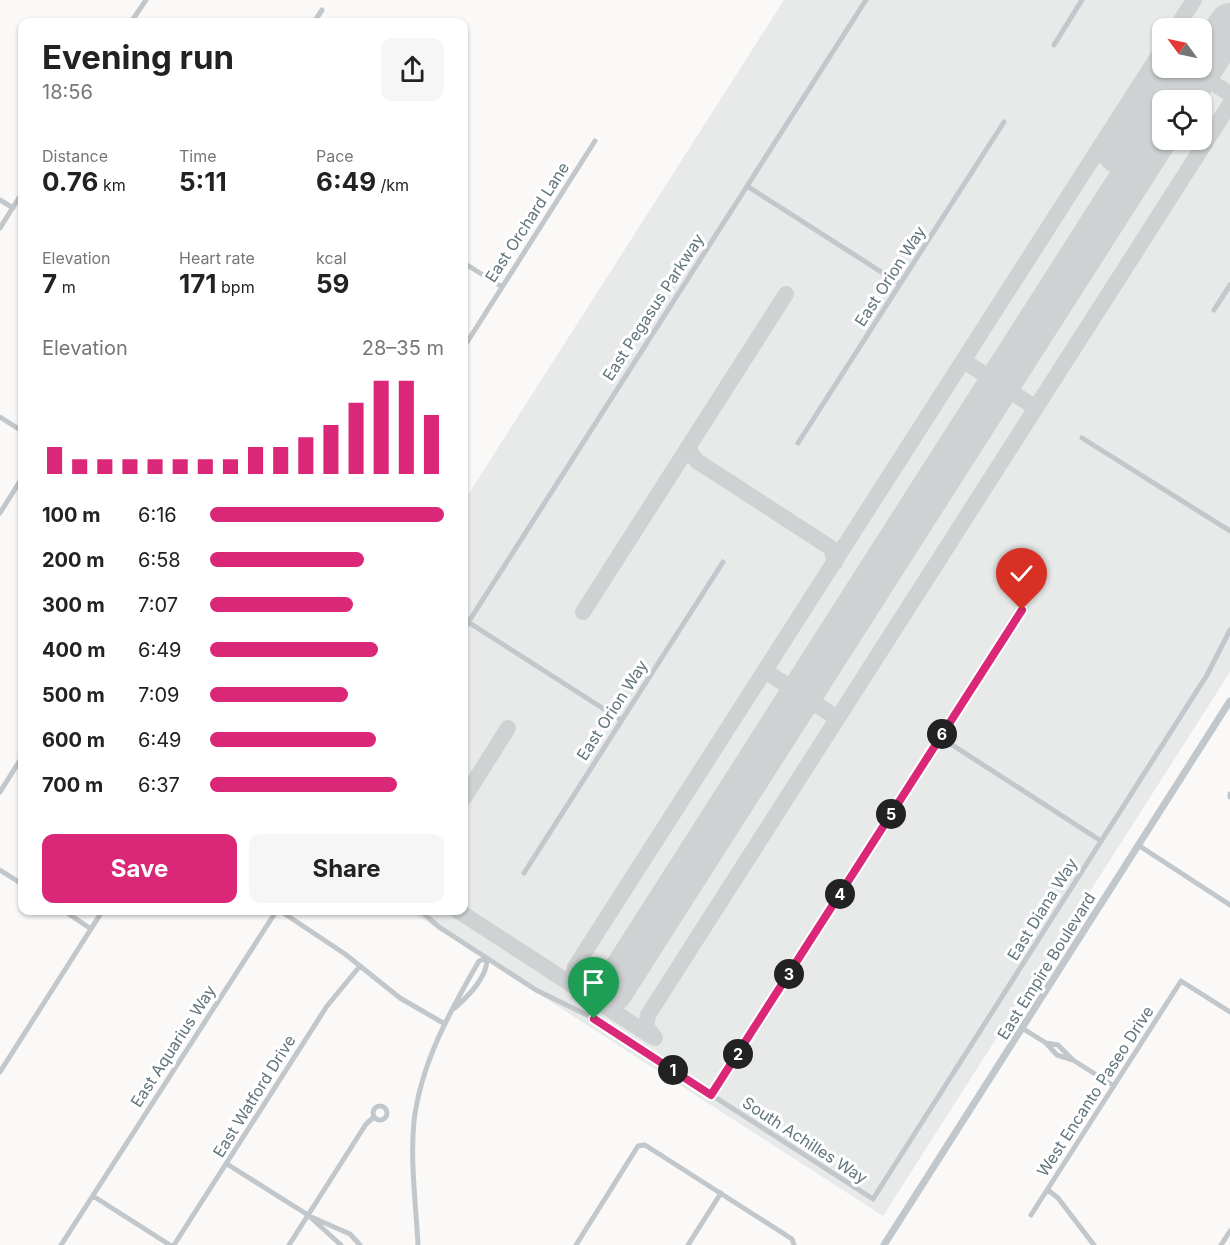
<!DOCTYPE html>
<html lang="en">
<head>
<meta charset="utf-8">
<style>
  :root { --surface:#fff; --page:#f6f6f6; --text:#222; --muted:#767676; --accent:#db2777 }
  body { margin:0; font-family:Inter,sans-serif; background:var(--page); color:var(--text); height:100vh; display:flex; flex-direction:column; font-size:22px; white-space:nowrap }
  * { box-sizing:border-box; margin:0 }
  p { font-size:20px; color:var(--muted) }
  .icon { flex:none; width:33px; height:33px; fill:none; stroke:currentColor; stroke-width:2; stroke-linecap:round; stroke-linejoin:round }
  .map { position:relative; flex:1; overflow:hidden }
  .side { position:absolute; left:18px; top:18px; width:450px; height:897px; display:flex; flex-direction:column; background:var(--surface); border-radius:12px; box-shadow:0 2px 4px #0004 }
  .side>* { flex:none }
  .needle { width:39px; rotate:303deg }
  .tools { position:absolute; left:1152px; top:18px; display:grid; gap:12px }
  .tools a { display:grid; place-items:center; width:60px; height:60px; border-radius:12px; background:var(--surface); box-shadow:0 2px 4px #0004; font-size:30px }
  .pin { position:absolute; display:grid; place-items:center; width:51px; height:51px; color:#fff; margin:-62px -26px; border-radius:50% 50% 50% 0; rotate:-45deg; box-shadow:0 0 6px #0007 }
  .pin .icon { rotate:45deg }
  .km { position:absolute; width:30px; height:30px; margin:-15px; border-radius:50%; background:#222; color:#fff; font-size:16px; line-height:30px; text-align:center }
  .round { display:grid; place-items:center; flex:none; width:63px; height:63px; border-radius:12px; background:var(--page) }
  .summary { display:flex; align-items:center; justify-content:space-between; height:102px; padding:0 24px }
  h1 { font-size:33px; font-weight:700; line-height:45px }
  .figures { display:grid; grid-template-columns:repeat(3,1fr); gap:9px; height:102px; padding:6px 24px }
  .figures div { display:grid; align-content:center }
  .figures b { font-size:26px; font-weight:700 }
  .figures small { font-size:16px; font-weight:400 }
  .figures p { font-size:16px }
  .chart { height:168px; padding:12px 24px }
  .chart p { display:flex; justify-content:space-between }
  .chart svg { width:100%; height:108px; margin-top:6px; stroke:var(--accent); stroke-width:6 }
  .cta { display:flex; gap:12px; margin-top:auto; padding:12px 24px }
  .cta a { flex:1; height:69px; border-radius:12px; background:var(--accent); color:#fff; font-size:24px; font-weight:700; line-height:69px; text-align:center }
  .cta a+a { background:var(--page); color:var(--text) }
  ul { padding:0 24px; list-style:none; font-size:20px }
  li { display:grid; grid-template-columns:96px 72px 1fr; align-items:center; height:45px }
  li i { height:15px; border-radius:8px; background:var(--accent) }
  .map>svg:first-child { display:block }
  .built { fill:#e8e9e9; fill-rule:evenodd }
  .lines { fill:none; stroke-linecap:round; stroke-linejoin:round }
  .taxiway { stroke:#ced2d3; stroke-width:16 }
  .runway { stroke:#ced2d3; stroke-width:42 }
  .minor { stroke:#c1c7ca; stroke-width:5 }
  .tertiary { stroke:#c1c7ca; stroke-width:7 }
  .route-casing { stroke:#fff; stroke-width:12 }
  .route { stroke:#db2777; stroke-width:8 }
  .labels { text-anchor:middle; stroke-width:6; stroke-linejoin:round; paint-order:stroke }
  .street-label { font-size:16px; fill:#61757c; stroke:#fff }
</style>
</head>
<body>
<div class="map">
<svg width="1230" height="1245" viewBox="0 0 1230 1245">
  <rect width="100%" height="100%" fill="#faf9f8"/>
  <!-- built -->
  <path class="built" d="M784,0H1230V672L883,1216L410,911L464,910V501ZM1162,28H1202V68H1162ZM1162,100H1202V140H1162Z"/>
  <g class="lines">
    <!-- taxiway -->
    <path class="taxiway" d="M1176,28L1194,0
      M1189,68L1230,94
      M964,361L1036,408
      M690,445V452L697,461L831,548L835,563
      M583,612L786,294
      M765,671L837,718
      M464,798L508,728
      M457,910L651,1036
      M581,991L573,978L575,967L1162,50
      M655,1038L646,1026L648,1015L1230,104"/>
    <!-- runway -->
    <path class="runway" d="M1181,100L1230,24
      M1118,152L1172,68
      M612,991L1162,129"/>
    <!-- minor -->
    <path class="minor" d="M131,22L146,0
      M314,22L322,10
      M1054,45L1082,0
      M747,186L900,284
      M0,200L13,208
      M0,228L22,193
      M464,263L502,287
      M1214,310L1230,285
      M464,347L595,141
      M0,417L22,431
      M1082,438L1230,531
      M798,443L1004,122
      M0,513L22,478
      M468,622L621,720
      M464,629L866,0
      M940,737L1101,841
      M0,792L22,757
      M1230,794V797
      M1138,845L1230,905
      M0,870L22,884
      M524,873L723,562
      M63,910L91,929
      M279,910L345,954L400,998L445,1024
      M420,910L439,927L536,990L589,1016L873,1199L1207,675L1230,630
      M1022,1028L1046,1043L1057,1055L1073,1060
      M1046,1043L1058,1045L1073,1060L1114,1086
      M0,1072L103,910
      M711,1095L1022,610
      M373 1113a7 7 0 1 1 14 0a7 7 0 1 1-14 0Z
      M227,1164L308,1215L341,1245
      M1048,1190L1058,1198L1094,1245
      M93,1196L170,1245
      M1031,1215L1181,981L1230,1012
      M309,1216L350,1234L360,1245
      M61,1245L277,910
      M174,1245L327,1006L360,966
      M289,1245L366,1124L374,1117
      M418,1245C416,1204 410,1162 414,1121C421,1063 450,1011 479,961L487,958C488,977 468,996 455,1008
      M576,1245L638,1146L645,1145L792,1239L794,1245
      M688,1245L721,1193
      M1221,1245L1230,1231"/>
    <!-- tertiary -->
    <path class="tertiary" d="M884,1245L1230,701"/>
  </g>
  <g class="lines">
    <!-- route casing -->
    <g class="route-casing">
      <path id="route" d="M594,1019L711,1095L1022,610"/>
    </g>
    <!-- route -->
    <use href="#route" class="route"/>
  </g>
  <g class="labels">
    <!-- street labels -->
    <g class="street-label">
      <text transform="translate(527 222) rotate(-57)" y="6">East Orchard Lane</text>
      <text transform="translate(890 276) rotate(-57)" y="6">East Orion Way</text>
      <text transform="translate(653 307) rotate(-57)" y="6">East Pegasus Parkway</text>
      <text transform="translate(612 710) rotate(-57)" y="6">East Orion Way</text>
      <text transform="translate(1042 909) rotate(-58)" y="6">East Diana Way</text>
      <text transform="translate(1046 966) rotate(-58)" y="6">East Empire Boulevard</text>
      <text transform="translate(173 1046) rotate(-57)" y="6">East Aquarius Way</text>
      <text transform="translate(1095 1091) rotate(-57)" y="6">West Encanto Paseo Drive</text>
      <text transform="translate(254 1096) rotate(-58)" y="6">East Watford Drive</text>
      <text transform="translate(805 1140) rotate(33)" y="6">South Achilles Way</text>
    </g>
  </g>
</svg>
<div class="tools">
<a><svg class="needle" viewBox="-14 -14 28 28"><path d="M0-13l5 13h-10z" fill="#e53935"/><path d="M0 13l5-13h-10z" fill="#767676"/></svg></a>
<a><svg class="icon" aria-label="locate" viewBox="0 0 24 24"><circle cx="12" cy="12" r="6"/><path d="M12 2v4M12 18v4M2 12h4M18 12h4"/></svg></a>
</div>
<div class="pin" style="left:594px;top:1019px;background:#1e9e55"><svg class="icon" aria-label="arrive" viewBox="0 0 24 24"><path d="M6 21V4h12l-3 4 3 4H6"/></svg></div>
<div class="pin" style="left:1022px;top:610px;background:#d93025"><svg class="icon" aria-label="check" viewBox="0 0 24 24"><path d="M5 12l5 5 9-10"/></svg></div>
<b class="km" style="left:673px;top:1070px">1</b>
<b class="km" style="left:738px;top:1054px">2</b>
<b class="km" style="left:789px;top:974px">3</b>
<b class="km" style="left:840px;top:894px">4</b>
<b class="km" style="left:891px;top:814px">5</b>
<b class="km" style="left:942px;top:734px">6</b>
<section class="side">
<div class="summary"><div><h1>Evening run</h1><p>18:56</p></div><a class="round"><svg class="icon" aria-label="share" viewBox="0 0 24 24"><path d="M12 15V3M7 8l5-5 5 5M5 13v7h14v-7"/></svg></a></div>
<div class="figures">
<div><p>Distance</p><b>0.76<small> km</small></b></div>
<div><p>Time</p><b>5:11</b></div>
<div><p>Pace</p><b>6:49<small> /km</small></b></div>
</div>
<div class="figures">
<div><p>Elevation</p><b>7<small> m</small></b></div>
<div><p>Heart rate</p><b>171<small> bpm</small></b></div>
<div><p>kcal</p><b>59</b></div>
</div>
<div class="chart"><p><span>Elevation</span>28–35 m</p>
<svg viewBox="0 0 160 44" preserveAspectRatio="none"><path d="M5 44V33M15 44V38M25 44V38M35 44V38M45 44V38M55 44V38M65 44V38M75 44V38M85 44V33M95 44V33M105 44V29M115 44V24M125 44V15M135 44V6M145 44V6M155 44V20"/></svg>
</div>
<ul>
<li><b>100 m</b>6:16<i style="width:100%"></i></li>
<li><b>200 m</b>6:58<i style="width:66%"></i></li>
<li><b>300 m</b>7:07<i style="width:61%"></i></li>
<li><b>400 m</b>6:49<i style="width:72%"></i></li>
<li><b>500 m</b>7:09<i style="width:59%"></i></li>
<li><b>600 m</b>6:49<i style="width:71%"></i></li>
<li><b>700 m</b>6:37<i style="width:80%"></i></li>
</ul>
<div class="cta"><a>Save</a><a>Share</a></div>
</section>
</div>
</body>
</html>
